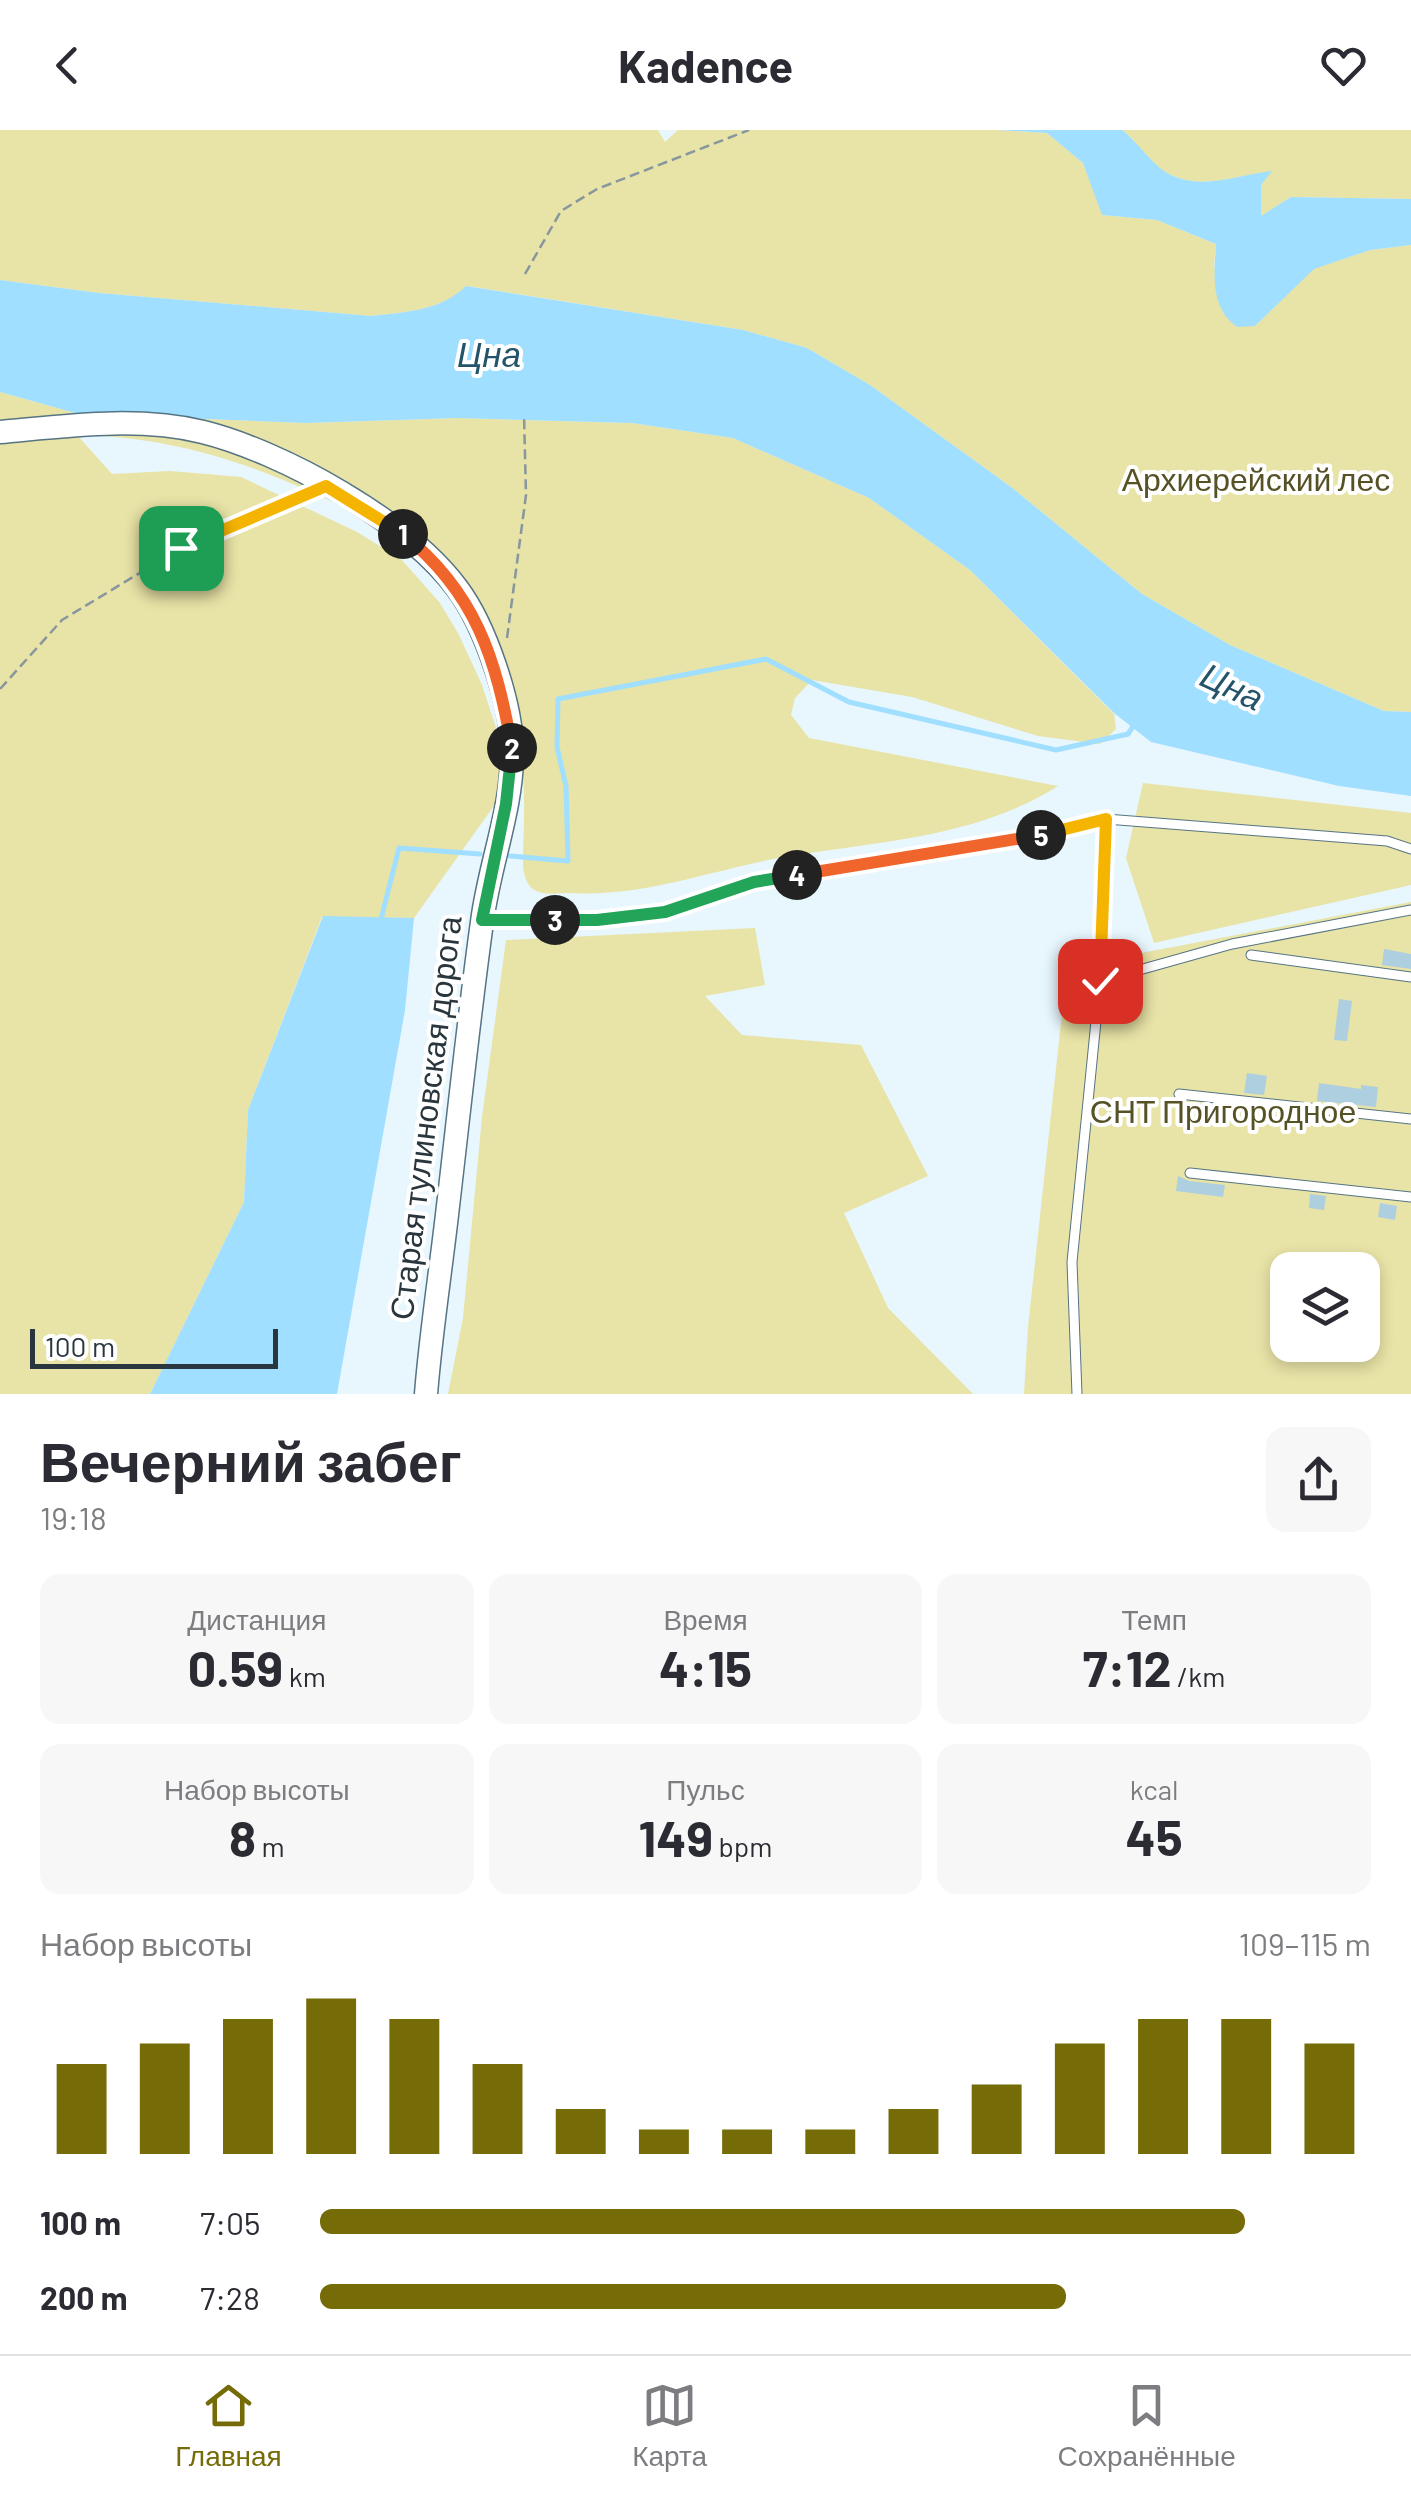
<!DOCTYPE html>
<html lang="ru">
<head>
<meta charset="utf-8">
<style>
  :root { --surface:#fff; --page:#f7f7f7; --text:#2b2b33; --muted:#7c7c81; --line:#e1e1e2; --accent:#756c08 }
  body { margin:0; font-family:Barlow,sans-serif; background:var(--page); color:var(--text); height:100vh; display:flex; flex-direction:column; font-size:38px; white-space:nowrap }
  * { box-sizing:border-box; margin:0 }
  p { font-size:32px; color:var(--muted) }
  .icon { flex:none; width:55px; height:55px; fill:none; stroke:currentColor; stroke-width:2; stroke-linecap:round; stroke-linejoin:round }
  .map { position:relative; height:1264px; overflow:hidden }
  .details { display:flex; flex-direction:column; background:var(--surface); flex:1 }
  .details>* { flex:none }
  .controls { position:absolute; left:1270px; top:1122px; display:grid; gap:20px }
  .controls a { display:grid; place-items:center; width:110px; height:110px; border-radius:20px; background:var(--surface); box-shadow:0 5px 15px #0003; font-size:50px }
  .scale { position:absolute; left:30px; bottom:25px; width:248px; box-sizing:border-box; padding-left:10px; border:5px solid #29363d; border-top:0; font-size:28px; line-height:35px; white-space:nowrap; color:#29363d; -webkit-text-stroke:8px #fff; paint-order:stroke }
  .pin { position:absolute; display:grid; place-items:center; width:85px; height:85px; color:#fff; margin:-42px; border-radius:20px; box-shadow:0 5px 15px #0006 }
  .km { position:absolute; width:50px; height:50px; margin:-25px; border-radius:50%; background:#222; color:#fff; font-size:28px; line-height:50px; text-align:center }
  .round { display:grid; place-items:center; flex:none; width:105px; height:105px; border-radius:20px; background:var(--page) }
  .summary { display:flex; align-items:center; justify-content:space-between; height:170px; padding:0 40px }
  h1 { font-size:55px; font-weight:700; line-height:75px }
  .figures { display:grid; grid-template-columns:repeat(3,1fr); gap:15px; height:170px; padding:10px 40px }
  .figures div { display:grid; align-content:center; border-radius:20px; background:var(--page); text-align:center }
  .figures b { font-size:50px; font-weight:700 }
  .figures small { font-size:28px; font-weight:400 }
  .figures p { font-size:28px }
  .chart { height:280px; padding:20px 40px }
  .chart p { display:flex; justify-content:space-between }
  .chart svg { width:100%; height:180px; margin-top:10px; stroke:var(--accent); stroke-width:6 }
  ul { padding:0 40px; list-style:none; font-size:32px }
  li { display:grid; grid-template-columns:160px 120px 1fr; align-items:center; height:75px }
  li i { height:25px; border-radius:12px; background:var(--accent) }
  header { display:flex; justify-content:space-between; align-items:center; height:130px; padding:0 40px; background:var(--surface); font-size:45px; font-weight:700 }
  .dock { display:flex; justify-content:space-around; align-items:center; height:140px; border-top:2px solid var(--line); background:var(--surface); font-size:28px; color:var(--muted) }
  .dock a { display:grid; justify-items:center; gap:5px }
  .dock .selected { color:var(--accent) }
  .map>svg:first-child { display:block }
  .green { fill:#e8e3a6; fill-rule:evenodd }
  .water { fill:#a0dfff }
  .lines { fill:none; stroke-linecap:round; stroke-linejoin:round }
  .stream { stroke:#a0dfff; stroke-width:5 }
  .building { fill:#aecfe0 }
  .service-casing { stroke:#567483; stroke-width:11 }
  .tertiary-casing { stroke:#567483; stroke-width:25 }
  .path { stroke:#88969d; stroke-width:2.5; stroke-dasharray:10 5; stroke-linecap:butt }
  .service { stroke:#fff; stroke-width:9 }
  .tertiary { stroke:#fff; stroke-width:22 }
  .split-1-casing { stroke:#fff; stroke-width:20 }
  .split-2-casing { stroke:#fff; stroke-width:20 }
  .split-3-casing { stroke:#fff; stroke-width:20 }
  .split-4-casing { stroke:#fff; stroke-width:20 }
  .split-5-casing { stroke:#fff; stroke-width:20 }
  .split-6-casing { stroke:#fff; stroke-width:20 }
  .split-1 { stroke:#f5b400; stroke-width:12 }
  .split-2 { stroke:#f0652b; stroke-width:12 }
  .split-3 { stroke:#22a559; stroke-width:12 }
  .split-4 { stroke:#22a559; stroke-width:12 }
  .split-5 { stroke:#f0652b; stroke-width:12 }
  .split-6 { stroke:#f5b400; stroke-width:12 }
  .labels { text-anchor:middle; stroke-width:8; stroke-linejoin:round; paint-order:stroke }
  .park-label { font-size:32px; fill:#565226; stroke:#fff }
  .street-label { font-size:32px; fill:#29363d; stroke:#fff }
  .water-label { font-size:35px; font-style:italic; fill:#23546a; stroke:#fff }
</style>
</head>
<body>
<header><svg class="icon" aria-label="back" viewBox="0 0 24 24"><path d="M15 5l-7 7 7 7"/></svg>Kadence<svg class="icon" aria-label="heart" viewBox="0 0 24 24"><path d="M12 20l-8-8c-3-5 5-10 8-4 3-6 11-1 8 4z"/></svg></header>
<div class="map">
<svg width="1411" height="1264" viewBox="0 0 1411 1264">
  <rect width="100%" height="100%" fill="#e8f6fd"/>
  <!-- green -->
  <path class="green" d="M0,0H658L665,12L678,0H998L1047,3L1083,33L1103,85L1157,90L1216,114L1214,136L1255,196L1313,139L1370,120L1411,115V582L1384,581L1230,515L1142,464L1011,357L870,255L807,218L743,200L467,156C440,181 406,182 371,186L99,163L0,150Z
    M1122,0H1411V69L1291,67L1260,87L1261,55L1270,42C1236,45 1201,61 1169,44C1151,35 1138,12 1122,0Z
    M0,262L79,284L307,293L457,288L632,293L733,308L869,368L970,440L1114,584L1116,599L1100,614L1038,606L912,567L812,550L795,568L791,585L809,608L1058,656C974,709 875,711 779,728C707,741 645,767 569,763C560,763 547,765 539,762C527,758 525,748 523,738C523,697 528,649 517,609C500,543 454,450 399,409C371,387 337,374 305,359C232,327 158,306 77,305L112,344L170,341L241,347L357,402L401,429L440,473L459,505L482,555L505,625L506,659L414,788L322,787L248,980L244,1072L150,1264H0Z
    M1143,653L1411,683V755L1154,813L1126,728Z
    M1411,772V1264H1024L1028,1197L1067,837ZM1288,1140H1362V1215H1288Z
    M755,798L765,855L705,866L742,905L861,915L928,1046L844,1083L888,1178L973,1264H448L463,1188L482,987L506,810Z"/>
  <!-- water -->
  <path class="water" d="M998,0H1122C1138,12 1152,35 1169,44C1202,61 1237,45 1272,41L1261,55V86L1291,67L1411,69V115L1370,120L1314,139L1255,196L1237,197C1210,178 1214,144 1216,114L1157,90L1102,85L1083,33L1047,3Z
    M0,150L99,163L371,186C406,182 440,181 466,156L743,200L807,218L870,255L1011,357L1142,464L1230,515L1384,581L1411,582V666L1339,656L1151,612L1114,583L970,440L869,368L733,308L632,293L457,288L306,293L79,284L0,262Z
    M323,786L414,788L405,880L337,1264H150L244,1072L248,980Z"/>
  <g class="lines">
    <!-- stream -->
    <path class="stream" d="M510,726L568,731L566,656L557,617L558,569L766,529L849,572L1056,620L1128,604L1136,592
      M381,789L399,718L480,724"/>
  </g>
  <!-- building -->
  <path class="building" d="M1384,819L1411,824V839L1382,835Z
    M1339,869L1352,871L1347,911L1334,910Z
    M1247,943L1267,946L1264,965L1244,963Z
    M1319,953L1361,959V955L1378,957L1376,977L1317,971Z
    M1178,1046L1189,1051L1225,1055L1223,1067L1176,1061Z
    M1310,1064L1326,1066L1324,1080L1309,1078Z
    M1380,1073L1397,1076L1395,1090L1378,1087Z"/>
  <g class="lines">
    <!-- service casing -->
    <g class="service-casing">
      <path id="service" d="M485,789L597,790L665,782L753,752L1022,710L1106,689L1387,711L1411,719
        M1251,825L1411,847
        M1100,851L1106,689
        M1179,964L1411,989
        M1190,1043L1411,1067
        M1077,1264L1072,1132L1100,851L1232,814L1411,780"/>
    </g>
    <!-- tertiary casing -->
    <g class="tertiary-casing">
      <path id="tertiary" d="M0,302C66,296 137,286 203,302C283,322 407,391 457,458C485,495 512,574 512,621C513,678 489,735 482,792C469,886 459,982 448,1076C441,1139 431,1201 426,1264"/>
    </g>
    <!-- path -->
    <path class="path" d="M525,144L561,81L597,59L749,0
      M507,508L526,365L524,285
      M0,559L62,490L181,418L307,364"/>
    <!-- service -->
    <use href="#service" class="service"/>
    <!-- tertiary -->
    <use href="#tertiary" class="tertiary"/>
  </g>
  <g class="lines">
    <!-- split-1 casing -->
    <g class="split-1-casing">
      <path id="split-1" d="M181,418L326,356L403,404"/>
    </g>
    <!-- split-2 casing -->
    <g class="split-2-casing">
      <path id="split-2" d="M403,404C476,463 496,528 512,618"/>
    </g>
    <!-- split-3 casing -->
    <g class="split-3-casing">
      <path id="split-3" d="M512,618L506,674L482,790H555"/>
    </g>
    <!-- split-4 casing -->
    <g class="split-4-casing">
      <path id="split-4" d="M555,790H597L665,782L754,752L797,745"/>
    </g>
    <!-- split-5 casing -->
    <g class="split-5-casing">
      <path id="split-5" d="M797,745L1041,705"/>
    </g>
    <!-- split-6 casing -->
    <g class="split-6-casing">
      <path id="split-6" d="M1041,705L1106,689L1100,851"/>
    </g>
    <!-- split-1 -->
    <use href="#split-1" class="split-1"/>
    <!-- split-2 -->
    <use href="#split-2" class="split-2"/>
    <!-- split-3 -->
    <use href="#split-3" class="split-3"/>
    <!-- split-4 -->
    <use href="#split-4" class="split-4"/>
    <!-- split-5 -->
    <use href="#split-5" class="split-5"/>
    <!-- split-6 -->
    <use href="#split-6" class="split-6"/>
  </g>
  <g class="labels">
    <!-- park labels -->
    <g class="park-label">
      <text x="1256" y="361">Архиерейский лес</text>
      <text x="1223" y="993">СНТ Пригородное</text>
    </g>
    <!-- street labels -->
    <g class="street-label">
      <text transform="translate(426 988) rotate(-83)" y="11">Старая тулиновская дорога</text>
    </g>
    <!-- water labels -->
    <g class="water-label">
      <text x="489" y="237">Цна</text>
      <text transform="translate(1232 557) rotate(25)" y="12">Цна</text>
    </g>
  </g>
</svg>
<div class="controls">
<a><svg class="icon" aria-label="layers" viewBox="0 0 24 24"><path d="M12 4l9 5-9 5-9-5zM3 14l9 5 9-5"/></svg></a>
</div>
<div class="scale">100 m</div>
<div class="pin" style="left:181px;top:418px;background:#1e9e55"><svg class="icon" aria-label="arrive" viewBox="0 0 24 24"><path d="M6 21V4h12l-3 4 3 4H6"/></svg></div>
<div class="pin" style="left:1100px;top:851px;background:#d93025"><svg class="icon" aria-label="check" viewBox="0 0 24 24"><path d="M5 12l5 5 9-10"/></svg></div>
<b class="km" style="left:403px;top:404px">1</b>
<b class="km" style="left:512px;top:618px">2</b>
<b class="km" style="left:555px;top:790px">3</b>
<b class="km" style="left:797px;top:745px">4</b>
<b class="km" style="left:1041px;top:705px">5</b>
</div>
<section class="details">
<div class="summary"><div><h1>Вечерний забег</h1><p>19:18</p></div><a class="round"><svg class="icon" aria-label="share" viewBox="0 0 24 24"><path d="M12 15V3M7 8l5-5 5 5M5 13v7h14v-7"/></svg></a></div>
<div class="figures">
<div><p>Дистанция</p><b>0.59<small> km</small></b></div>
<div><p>Время</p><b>4:15</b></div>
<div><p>Темп</p><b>7:12<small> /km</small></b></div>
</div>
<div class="figures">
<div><p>Набор высоты</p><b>8<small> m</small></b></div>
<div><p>Пульс</p><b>149<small> bpm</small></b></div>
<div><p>kcal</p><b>45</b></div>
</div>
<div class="chart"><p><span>Набор высоты</span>109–115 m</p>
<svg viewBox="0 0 160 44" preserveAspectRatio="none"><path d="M5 44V22M15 44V17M25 44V11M35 44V6M45 44V11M55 44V22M65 44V33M75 44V38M85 44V38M95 44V38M105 44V33M115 44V27M125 44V17M135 44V11M145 44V11M155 44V17"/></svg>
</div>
<ul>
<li><b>100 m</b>7:05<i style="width:88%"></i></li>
<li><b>200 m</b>7:28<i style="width:71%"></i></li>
</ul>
</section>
<nav class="dock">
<a class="selected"><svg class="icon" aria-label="home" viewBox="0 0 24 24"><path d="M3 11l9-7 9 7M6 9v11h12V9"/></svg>Главная</a>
<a><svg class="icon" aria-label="map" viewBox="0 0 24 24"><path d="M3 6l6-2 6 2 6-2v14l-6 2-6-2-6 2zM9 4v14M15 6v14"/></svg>Карта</a>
<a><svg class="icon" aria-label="saved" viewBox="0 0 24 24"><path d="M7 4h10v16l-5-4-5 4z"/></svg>Сохранённые</a>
</nav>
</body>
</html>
